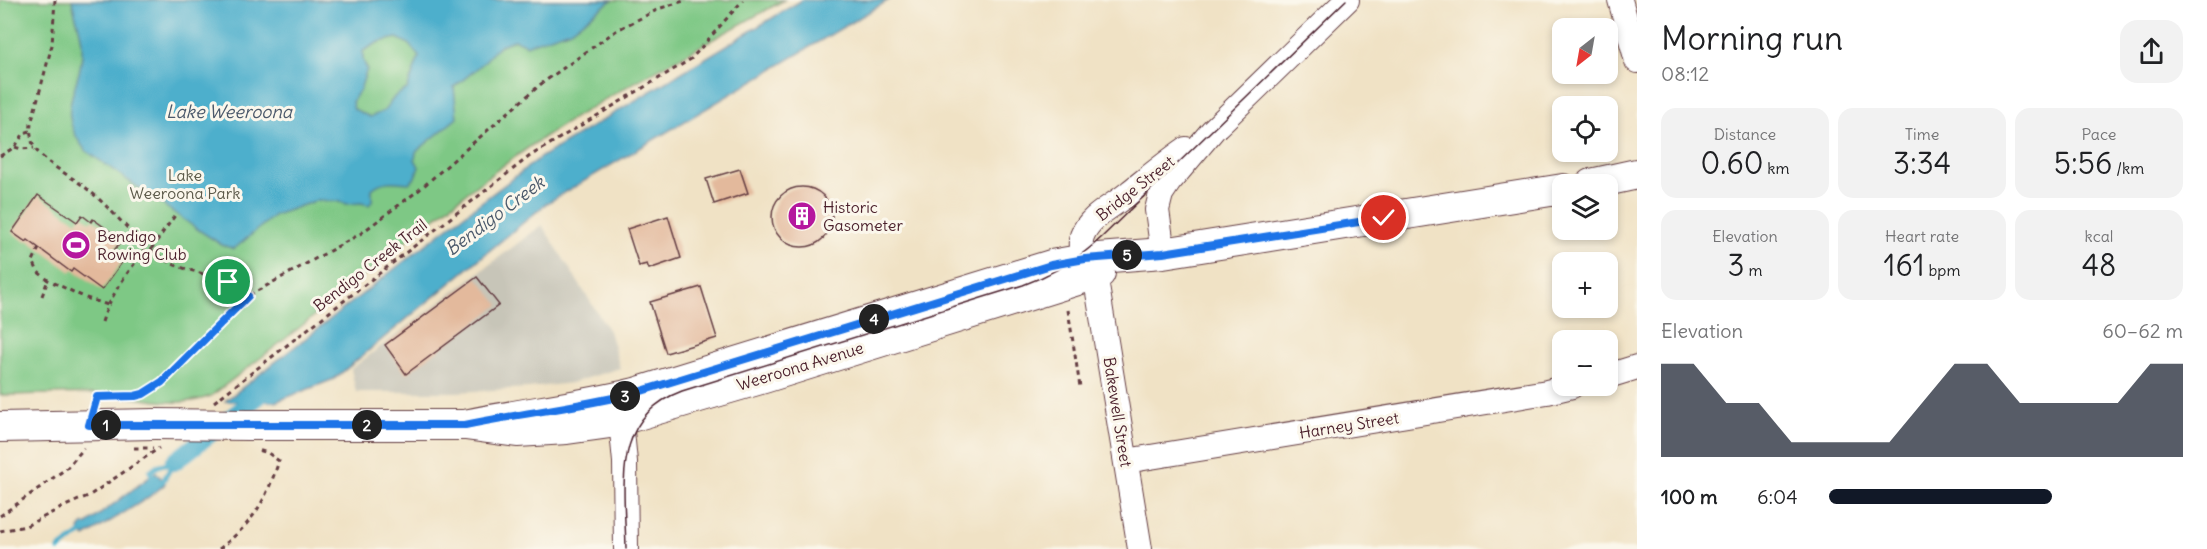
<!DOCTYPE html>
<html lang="en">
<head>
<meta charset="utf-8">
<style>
  :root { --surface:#fff; --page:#f2f2f2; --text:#202124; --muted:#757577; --accent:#111827 }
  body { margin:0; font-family:Delius,sans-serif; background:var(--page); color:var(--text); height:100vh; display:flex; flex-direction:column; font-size:22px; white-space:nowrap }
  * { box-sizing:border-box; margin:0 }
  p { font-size:20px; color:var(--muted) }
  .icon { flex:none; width:33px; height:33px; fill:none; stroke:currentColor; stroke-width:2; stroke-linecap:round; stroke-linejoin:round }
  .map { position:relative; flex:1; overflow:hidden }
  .drawer { display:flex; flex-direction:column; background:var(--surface); width:570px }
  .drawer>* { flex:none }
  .needle { width:39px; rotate:211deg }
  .fabs { position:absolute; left:1552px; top:18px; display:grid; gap:12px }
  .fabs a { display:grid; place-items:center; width:66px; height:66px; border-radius:12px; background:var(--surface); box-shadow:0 3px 9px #0003; font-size:30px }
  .pin { position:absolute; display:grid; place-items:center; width:51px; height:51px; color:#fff; margin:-26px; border:3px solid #fff; border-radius:50%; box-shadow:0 2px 6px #0007 }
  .km { position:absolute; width:30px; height:30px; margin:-15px; border-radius:50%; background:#222; color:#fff; font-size:16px; line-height:30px; text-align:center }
  .round { display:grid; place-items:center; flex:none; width:63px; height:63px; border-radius:18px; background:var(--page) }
  .summary { display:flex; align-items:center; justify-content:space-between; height:102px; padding:0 24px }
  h1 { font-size:33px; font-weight:600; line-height:45px }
  .stats { display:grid; grid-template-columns:repeat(3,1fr); gap:9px; height:102px; padding:6px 24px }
  .stats div { display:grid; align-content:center; border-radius:15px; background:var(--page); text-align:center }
  .stats b { font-size:30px; font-weight:600 }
  .stats small { font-size:16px; font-weight:400 }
  .stats p { font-size:16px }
  .chart { height:168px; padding:12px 24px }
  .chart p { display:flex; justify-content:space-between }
  .chart svg { width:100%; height:108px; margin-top:6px; fill:var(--accent); opacity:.7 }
  ul { padding:0 24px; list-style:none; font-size:20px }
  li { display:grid; grid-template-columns:96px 72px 1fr; align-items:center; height:45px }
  li i { height:15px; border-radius:8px; background:var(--accent) }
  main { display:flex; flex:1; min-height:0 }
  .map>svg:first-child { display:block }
  .industrial { fill:#c7c5b8 }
  .green { fill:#7ec885; stroke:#647458; stroke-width:1.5 }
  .water { fill:#4dafcc; stroke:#4c677c; stroke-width:1.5; fill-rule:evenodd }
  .pier { fill:#f0e2c5 }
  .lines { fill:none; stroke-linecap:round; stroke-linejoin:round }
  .stream { stroke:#4dafcc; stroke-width:5 }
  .canal { stroke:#4dafcc; stroke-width:18 }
  .building { fill:#e3b99c }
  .minor-casing { stroke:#633c42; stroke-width:26 }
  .major-casing { stroke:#633c42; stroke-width:32 }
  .path { stroke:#633c42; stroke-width:3; stroke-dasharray:4.5 4.5; stroke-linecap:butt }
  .minor { stroke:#fff; stroke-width:24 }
  .major { stroke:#fff; stroke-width:30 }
  .tram { stroke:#4a1f2b; stroke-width:1.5 }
  .major-bridge-casing { stroke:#633c42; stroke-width:32; stroke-linecap:butt }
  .path-bridge { stroke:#633c42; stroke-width:3; stroke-dasharray:4.5 4.5; stroke-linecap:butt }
  .major-bridge { stroke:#fff; stroke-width:30 }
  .route-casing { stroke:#fff; stroke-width:12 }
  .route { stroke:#1a73e8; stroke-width:8 }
  .labels { text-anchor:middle; stroke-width:6; stroke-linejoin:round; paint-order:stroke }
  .park-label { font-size:16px; fill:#5c5a4a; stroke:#fbf7ec }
  .street-label { font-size:16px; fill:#4a1f2b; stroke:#fbf7ec }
  .poi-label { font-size:16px; fill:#4a1f2b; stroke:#fbf7ec; text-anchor:start }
  .water-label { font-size:18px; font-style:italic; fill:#4b596b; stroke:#fbf7ec }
</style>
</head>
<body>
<main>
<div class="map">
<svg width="1637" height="549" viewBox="0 0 1637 549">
  <rect width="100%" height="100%" fill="#fbf7ec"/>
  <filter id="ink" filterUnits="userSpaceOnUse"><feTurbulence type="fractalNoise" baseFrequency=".0167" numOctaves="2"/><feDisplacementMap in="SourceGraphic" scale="12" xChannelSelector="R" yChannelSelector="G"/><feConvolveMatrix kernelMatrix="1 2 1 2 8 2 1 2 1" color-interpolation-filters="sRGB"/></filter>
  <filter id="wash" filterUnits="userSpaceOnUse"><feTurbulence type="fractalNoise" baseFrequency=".008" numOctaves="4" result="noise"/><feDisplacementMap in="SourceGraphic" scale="24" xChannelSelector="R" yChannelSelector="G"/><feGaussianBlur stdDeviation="1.35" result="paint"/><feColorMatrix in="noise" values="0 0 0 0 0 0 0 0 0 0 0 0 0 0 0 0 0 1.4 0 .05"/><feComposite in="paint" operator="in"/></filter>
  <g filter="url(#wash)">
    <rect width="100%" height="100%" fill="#f0e2c5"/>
    <!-- industrial -->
    <path class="industrial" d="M542,225L609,331L620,368L571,383L529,388L457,392H356L351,369Z"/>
    <!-- green -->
    <path class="green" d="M0,0H784C704,46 621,86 544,137C472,185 407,241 340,295C298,330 254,363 211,396C175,410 139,396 102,394C68,392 34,395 0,395Z"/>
    <!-- water -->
    <path class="water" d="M72,0H612L571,30L526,45L515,40C495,46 498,48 484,62C476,70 464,79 454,87L457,118L416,152L415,159L419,167L414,179L409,183C395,182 383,179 372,189V201L369,205L361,203L347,204L335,201H315L275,215L234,249L222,245L200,231L85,150C51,106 84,89 82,46C82,30 74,16 72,0ZM397,38L409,44L419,57L407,89L395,96L384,111L370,117L354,109L352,102L360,90L367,69L363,60V51L379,42Z
      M802,0H889L547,203L334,379L275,402H224L443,231L541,157Z
      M156,472L165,483L163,486L146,499L85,537L79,529L84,524L86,525L95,518Z"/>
    <!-- pier -->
    <path class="pier" d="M221,402H275L271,405H224Z"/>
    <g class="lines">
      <!-- stream -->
      <path class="stream" d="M153,478L150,471L160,465L174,462
        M156,483L163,481L174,462
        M59,549L87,529"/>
      <!-- canal -->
      <path class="canal" d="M174,462L269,388"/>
    </g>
    <g id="blocks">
      <!-- building -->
      <path class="building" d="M740,169L748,193L714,204L706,179Z
        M772 217a30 30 0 1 1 60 0a30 30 0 1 1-60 0Z
        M38,195L77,222L82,215L91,222L93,219L122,240L112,253L123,261L102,290L73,269L71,272L28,240L26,242L12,232Z
        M668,216L681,258L649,269L647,264L639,266L627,229Z
        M477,277L499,305L406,374L385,345Z
        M701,287L717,338L666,353L650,302Z"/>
    </g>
  </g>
  <g filter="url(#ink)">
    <use href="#blocks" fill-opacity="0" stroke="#633c42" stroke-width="1.5"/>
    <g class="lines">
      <!-- minor casing -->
      <g class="minor-casing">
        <path id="minor" d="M1620,0L1637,61
          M1163,253L1157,210L1161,194L1169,182L1213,130L1347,0
          M1085,259C1082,251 1079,245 1082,236C1090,215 1114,206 1130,192C1149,177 1167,162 1186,149
          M1095,274L1140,549
          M1608,376L1637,367
          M621,421L625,462L626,549
          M1126,461L1547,392L1572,386"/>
      </g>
      <!-- major casing -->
      <g class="major-casing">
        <path id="major" d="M1591,184L1637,174
          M248,425H465L517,432L567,429L610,423L764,378L1100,273
          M465,425C522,413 579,407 635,393L1051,265L1085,259L1163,253L1563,189
          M0,427L155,424"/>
      </g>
      <!-- path -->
      <path class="path" d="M55,0L52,45L31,124C30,132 31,143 36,150C50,167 74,177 91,192C117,214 139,245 169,262C194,275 229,275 248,296
        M15,147L21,149L34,148
        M0,156L15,147L24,133L30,131
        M39,248L33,261L38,272L48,280L86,298L108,305
        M151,249L176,214
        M42,296L48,280
        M1068,310L1080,387
        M102,322C111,293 130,269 148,246
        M214,402L530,156L691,59L743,0
        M95,403L97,397L100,396C129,395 137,399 162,382L248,296L360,234L419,190L541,84L617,30L661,8L687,0
        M0,516L67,468L84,448
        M0,531L26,526L63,507L90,495L159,448
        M219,549C254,522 265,502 279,461L268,453L258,450"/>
      <!-- minor -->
      <use href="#minor" class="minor"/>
      <!-- major -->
      <use href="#major" class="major"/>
      <!-- tram -->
      <path class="tram" d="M626,549C625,487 610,418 682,391L1023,285C1053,274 1079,259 1102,237L1346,0"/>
      <!-- major-bridge casing -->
      <g class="major-bridge-casing">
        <path id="major-bridge" d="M155,424L248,425"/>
      </g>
      <!-- path-bridge -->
      <path class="path-bridge" d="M134,448H153"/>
      <!-- major-bridge -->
      <use href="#major-bridge" class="major-bridge"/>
    </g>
  </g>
  <g class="lines" filter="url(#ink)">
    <!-- route casing -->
    <g class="route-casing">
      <path id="route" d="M228,282L248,296L162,382L143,394L135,396L97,397L89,425H465C522,413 579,407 635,393L1051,265L1085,259L1163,253L1384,218"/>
    </g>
    <!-- route -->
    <use href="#route" class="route"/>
  </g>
  <!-- icons -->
  <defs>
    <g id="building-disc" transform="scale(1.5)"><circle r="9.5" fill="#b5179e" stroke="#fbf7ec"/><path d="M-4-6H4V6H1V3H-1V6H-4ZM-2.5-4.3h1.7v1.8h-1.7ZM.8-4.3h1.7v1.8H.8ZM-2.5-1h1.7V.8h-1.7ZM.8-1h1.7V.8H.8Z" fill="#fff"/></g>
    <g id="stadium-disc" transform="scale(1.5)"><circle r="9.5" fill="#b5179e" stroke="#fbf7ec"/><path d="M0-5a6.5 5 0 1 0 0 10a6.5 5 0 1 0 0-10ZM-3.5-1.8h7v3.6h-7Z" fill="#fff"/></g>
  </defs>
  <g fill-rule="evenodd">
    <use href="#building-disc" x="802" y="216"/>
    <use href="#stadium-disc" x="76" y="245"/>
  </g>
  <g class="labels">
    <!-- park labels -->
    <g class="park-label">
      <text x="185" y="181">Lake<tspan x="185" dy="18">Weeroona Park</tspan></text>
    </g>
    <!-- street labels -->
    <g class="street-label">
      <text transform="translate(1135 188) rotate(-38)" y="6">Bridge Street</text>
      <text transform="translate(370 265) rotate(-38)" y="6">Bendigo Creek Trail</text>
      <text transform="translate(800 366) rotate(-17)" y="6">Weeroona Avenue</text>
      <text transform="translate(1118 412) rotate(81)" y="6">Bakewell Street</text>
      <text transform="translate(1349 425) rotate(-9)" y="6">Harney Street</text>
    </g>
    <!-- poi labels -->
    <g class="poi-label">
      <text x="823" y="213">Historic<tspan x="823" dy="18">Gasometer</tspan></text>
      <text x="97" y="242">Bendigo<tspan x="97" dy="18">Rowing Club</tspan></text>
    </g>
    <!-- water labels -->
    <g class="water-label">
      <text x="229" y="118">Lake Weeroona</text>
      <text transform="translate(495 216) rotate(-37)" y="6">Bendigo Creek</text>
    </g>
  </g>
</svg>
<div class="fabs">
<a><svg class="needle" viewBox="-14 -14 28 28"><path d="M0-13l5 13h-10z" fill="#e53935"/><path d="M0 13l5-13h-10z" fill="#757577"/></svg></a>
<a><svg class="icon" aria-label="locate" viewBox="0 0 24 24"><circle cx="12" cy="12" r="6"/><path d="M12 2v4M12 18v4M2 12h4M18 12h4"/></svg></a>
<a><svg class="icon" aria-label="layers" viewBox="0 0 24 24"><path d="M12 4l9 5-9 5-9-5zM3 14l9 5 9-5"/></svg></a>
<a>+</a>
<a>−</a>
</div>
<div class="pin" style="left:228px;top:282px;background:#1e9e55"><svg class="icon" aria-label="arrive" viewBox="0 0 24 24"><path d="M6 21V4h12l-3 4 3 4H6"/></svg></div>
<div class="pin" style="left:1384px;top:218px;background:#d93025"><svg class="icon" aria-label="check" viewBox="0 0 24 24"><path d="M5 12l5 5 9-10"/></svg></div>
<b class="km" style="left:106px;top:425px">1</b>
<b class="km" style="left:367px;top:425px">2</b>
<b class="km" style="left:625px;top:396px">3</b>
<b class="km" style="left:874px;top:319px">4</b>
<b class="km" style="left:1127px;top:255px">5</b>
</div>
<section class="drawer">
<div class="summary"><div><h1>Morning run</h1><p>08:12</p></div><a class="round"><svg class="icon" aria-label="share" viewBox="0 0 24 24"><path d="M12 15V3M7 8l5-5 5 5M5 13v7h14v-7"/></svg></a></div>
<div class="stats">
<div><p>Distance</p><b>0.60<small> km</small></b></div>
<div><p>Time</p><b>3:34</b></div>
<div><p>Pace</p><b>5:56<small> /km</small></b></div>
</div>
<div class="stats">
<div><p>Elevation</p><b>3<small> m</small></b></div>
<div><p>Heart rate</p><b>161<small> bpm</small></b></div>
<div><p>kcal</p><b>48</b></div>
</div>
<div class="chart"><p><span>Elevation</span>60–62 m</p>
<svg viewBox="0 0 160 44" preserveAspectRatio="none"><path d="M0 44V6L10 6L20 22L30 22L40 38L50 38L60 38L70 38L80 22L90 6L100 6L110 22L120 22L130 22L140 22L150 6L160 6V44z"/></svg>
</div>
<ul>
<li><b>100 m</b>6:04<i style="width:63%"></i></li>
</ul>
</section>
</main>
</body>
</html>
